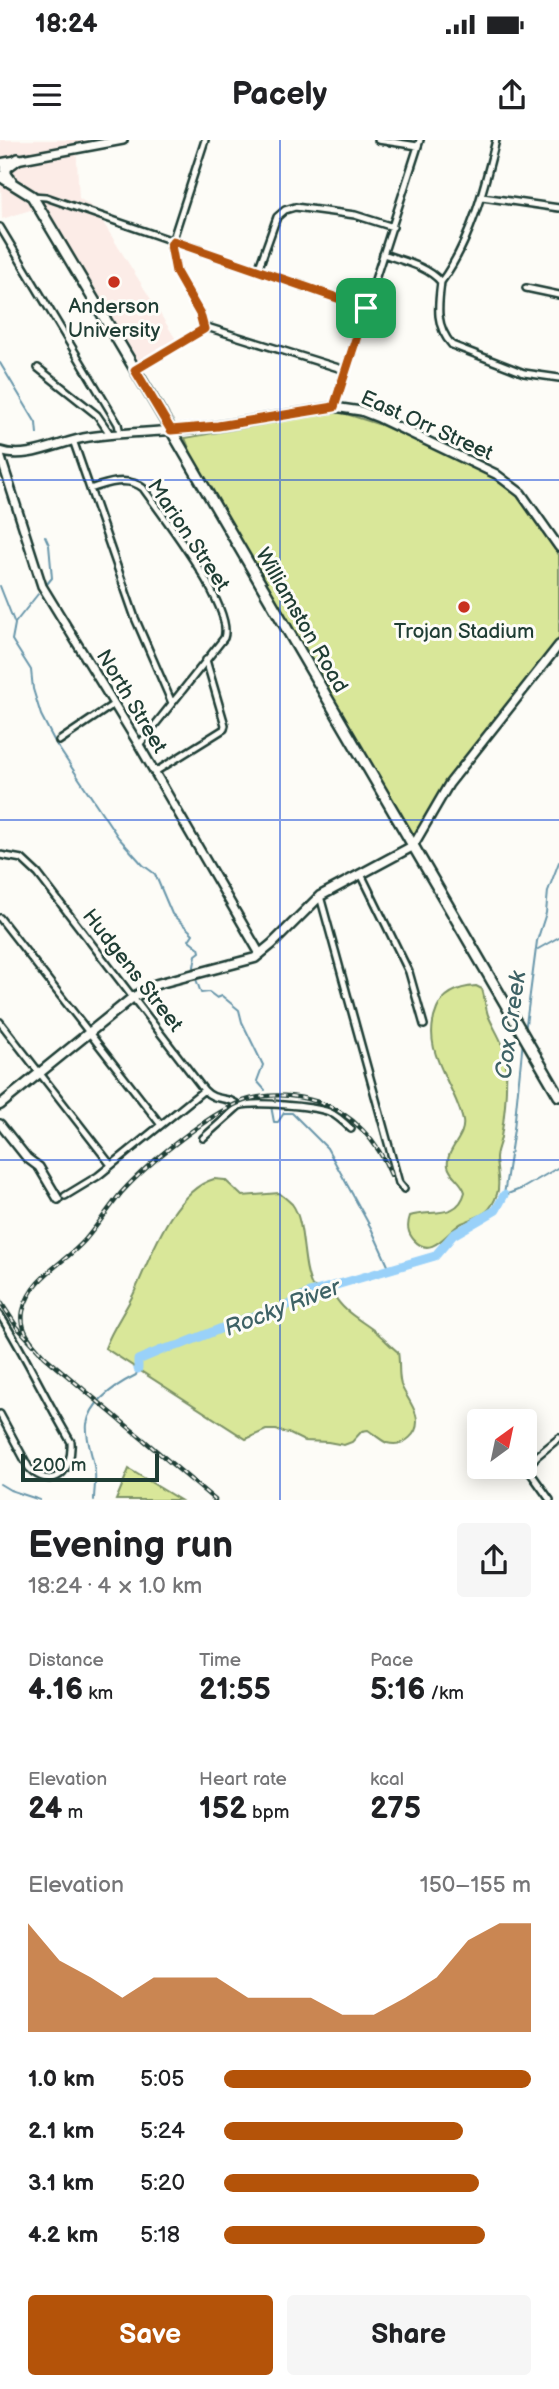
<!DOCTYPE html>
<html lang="en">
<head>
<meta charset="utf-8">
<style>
  :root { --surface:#fff; --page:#f6f6f6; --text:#202124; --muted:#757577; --accent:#b45309 }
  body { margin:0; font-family:"Balsamiq Sans",sans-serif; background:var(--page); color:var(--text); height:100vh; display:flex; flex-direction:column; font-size:26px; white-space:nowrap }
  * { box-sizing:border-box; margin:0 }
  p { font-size:23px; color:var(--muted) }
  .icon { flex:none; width:38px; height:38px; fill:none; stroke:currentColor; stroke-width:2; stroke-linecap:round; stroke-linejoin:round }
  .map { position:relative; height:1360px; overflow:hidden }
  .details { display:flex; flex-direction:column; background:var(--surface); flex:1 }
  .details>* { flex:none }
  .needle { width:46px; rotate:33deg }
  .buttons { position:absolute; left:467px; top:1269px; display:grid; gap:14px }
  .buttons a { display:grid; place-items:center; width:70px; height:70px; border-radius:7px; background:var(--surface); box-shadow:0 4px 18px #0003; font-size:35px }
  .scale { position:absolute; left:21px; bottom:18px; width:138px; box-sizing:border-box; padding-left:7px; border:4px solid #1f3d34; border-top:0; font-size:19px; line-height:24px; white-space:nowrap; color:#1f3d34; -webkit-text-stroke:5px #fdfcf7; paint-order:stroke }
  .pin { position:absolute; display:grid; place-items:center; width:60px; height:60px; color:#fff; margin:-30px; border-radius:14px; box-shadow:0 4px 10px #0006 }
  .round { display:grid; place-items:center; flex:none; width:74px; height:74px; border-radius:7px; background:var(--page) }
  .overview { display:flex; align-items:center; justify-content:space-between; height:119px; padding:0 28px }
  h1 { font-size:38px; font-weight:600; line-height:52px }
  .figures { display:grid; grid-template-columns:repeat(3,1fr); gap:10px; height:119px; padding:7px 28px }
  .figures div { display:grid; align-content:center }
  .figures b { font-size:30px; font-weight:600 }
  .figures small { font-size:19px; font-weight:400 }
  .figures p { font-size:19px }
  .chart { height:196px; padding:14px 28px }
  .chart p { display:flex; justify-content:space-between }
  .chart svg { width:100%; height:126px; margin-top:7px; fill:var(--accent); opacity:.7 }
  .cta { display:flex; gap:14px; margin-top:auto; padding:14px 28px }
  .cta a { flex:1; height:80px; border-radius:7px; background:var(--accent); color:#fff; font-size:28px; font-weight:600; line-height:80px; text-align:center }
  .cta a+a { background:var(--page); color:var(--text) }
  ul { padding:0 28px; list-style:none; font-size:23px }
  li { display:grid; grid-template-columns:112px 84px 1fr; align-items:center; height:52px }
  li i { height:18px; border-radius:9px; background:var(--accent) }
  .status { display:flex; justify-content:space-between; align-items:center; height:49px; padding:0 35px; background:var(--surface); direction:ltr }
  .status svg { height:19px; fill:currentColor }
  header { display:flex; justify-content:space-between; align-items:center; height:91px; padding:0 28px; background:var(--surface); font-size:32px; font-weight:600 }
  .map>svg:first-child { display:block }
  .built { fill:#fcece7 }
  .green { fill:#d9e799; stroke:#7c9266; stroke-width:2 }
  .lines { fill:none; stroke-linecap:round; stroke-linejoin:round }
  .stream { stroke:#6896aa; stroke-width:2 }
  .river { stroke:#99d1f9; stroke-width:9 }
  .minor-casing { stroke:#1f3d34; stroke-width:10 }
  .tertiary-casing { stroke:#1f3d34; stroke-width:12 }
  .secondary-casing { stroke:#1f3d34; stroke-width:13 }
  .primary-casing { stroke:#1f3d34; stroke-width:14 }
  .minor { stroke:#fdfcf7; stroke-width:5 }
  .tertiary { stroke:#fdfcf7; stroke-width:7 }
  .secondary { stroke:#fdfcf7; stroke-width:8 }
  .primary { stroke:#fdfcf7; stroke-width:9 }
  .rail-casing { stroke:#1f3d34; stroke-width:4.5 }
  .rail { stroke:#fdfcf7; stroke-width:2; stroke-dasharray:5; stroke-linecap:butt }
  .route-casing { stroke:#fff; stroke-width:14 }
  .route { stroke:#b45309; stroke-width:9 }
  .grid { fill:none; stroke:#1d4ed8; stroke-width:2; stroke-opacity:0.55 }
  .poi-dot { fill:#c8321e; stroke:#fdfcf7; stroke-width:2.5 }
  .labels { text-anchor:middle; stroke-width:6; stroke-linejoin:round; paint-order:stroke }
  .poi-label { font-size:21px; fill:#1f3d34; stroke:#fdfcf7 }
  .street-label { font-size:21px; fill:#1f3d34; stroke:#fdfcf7 }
  .water-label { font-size:23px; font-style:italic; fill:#3e6265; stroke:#fdfcf7 }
</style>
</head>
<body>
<div class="status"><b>18:24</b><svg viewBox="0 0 49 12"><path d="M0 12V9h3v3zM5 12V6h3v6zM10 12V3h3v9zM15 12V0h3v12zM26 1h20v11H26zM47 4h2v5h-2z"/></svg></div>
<header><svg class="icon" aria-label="menu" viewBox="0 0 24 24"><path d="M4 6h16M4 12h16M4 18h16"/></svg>Pacely<svg class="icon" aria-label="share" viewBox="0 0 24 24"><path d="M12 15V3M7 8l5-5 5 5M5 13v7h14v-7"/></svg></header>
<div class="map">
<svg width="559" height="1360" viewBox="0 0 559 1360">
  <rect width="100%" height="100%" fill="#fdfcf7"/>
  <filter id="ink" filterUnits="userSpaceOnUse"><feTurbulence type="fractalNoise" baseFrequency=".0143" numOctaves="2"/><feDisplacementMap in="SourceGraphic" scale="14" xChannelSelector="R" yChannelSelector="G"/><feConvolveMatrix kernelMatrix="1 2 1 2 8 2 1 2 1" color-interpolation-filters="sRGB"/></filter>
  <g filter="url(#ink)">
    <!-- built -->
    <path class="built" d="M0,0H92L76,3L79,58L94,68L177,201L137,225L43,66L2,79Z"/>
    <!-- green -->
    <path class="green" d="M337,271L381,285L478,328L513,349L559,415V498L448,639L413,706L206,350L185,298Z
      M476,846L482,849C485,858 485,866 488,875C496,894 505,902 506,924C507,948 505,973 501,997C500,1004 496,1011 496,1018C496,1030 501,1042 497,1054C490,1075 480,1075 462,1083C447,1091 432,1120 414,1100C407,1092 407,1085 410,1076C430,1069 458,1080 465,1052C462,1041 450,1036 448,1026C445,1010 466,997 463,981C455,943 419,911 437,869C444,852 459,847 476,846Z
      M214,1039L225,1040L242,1056L279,1053C283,1056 288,1060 292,1064C306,1082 301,1125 312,1146L334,1155C343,1171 357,1178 372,1189C381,1195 389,1205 398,1212C400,1222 398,1235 401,1245C405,1255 413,1264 416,1275C421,1293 404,1308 387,1303C380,1300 374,1294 368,1290L362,1291L352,1302L344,1305L328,1302L304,1301L288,1293L276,1290H266L246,1299L105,1208C112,1189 124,1173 133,1155C150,1119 172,1051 214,1039Z
      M129,1329L180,1360H116Z"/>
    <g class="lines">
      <!-- stream -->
      <path class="stream" d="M0,223L36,283L37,294
        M45,396L49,405L52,438L47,444
        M0,446L15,484L12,500L31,530L33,549L41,575L56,604L118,697L143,725L155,734L172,774L193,794L189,800L199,808L200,812L196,815L194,827
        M15,483L38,454
        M538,809L559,797
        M196,839L201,853L209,852L217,858L222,856L239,870L242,882L263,925L257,941L265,950
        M525,892L537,801L546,773L548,751L559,722
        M271,966L274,982H278L284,973H292L327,1008L371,1088L390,1130
        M504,1055L514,989L523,900
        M505,1055L523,1048L559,1027
        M0,1344L10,1350L40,1360
        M94,1360C94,1351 96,1341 95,1333C94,1317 85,1300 87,1284C91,1261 118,1244 136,1235L138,1229"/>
      <!-- river -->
      <path class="river" d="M138,1229V1220L164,1209L180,1205L247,1178L279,1170L309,1153L435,1116L453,1095L496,1070L504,1055"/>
      <!-- minor casing -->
      <g class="minor-casing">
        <path id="minor" d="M378,0L418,6
          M32,56L46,57L366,168
          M482,57L559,68
          M0,87L118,284L120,293
          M383,114C403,121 427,126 441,142C438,166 435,186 452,205L524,233L559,238
          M258,130L277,77L285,70L295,67L355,75L393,87
          M441,142C471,101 484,48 496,0
          M526,148L559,155
          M204,189L200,174L176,132L171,105L205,0
          M38,228L97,275L110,294
          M135,230L202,190L210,188L345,230
          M334,267L420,0
          M73,300L135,478L172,563
          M90,349C107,343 128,336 143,348C162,375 235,468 224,498L139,605
          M59,601L114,564
          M155,632L224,589L225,585L206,520
          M0,715L22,719L38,734L204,950C216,963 228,955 239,966
          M361,734L409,832L424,885
          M320,756L399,1043L404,1049
          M0,778L161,985
          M0,882L111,1025
          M203,998L239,966C255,961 312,966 329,972C338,976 344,982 351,989
          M65,1056L98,1036L204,950
          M0,1175C26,1216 46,1260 71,1302C73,1331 53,1352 29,1328L0,1274
          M525,1325L550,1360
          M527,1327L537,1316L559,1298"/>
      </g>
      <!-- tertiary casing -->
      <g class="tertiary-casing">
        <path id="tertiary" d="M0,23L123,0
          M0,311C28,321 60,301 89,297C131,291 175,292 217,286C256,280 295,273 334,267L361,271L379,278L496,334L521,353L559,407
          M0,315L42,446L139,605L260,814
          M413,706L449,644L559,505
          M0,984L27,1018L39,1027L58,1059"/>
      </g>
      <!-- secondary casing -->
      <g class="secondary-casing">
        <path id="secondary" d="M0,965L132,858L157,844L255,818L272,804L320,756L413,706"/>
      </g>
      <!-- primary casing -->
      <g class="primary-casing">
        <path id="primary" d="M0,36L32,56L171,290L559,956
          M11,41L6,34V28L18,19"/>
      </g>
      <!-- minor -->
      <use href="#minor" class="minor"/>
      <!-- tertiary -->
      <use href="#tertiary" class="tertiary"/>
      <!-- secondary -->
      <use href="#secondary" class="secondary"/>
      <!-- primary -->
      <use href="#primary" class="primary"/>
      <!-- rail casing -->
      <g class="rail-casing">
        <path id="rail" d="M0,1161L17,1187L45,1217L215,1360
          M45,1217C33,1204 19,1191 23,1171C31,1137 64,1124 85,1100C98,1085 109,1068 121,1053C146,1025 214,968 250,959C272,953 297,955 318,962C353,973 378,1002 391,1035"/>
      </g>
      <!-- rail -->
      <use href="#rail" class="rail"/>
    </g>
  </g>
  <g class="lines" filter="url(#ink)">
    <!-- route casing -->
    <g class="route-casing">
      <path id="route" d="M173,101L366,168L334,267L218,286L171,290L135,230L204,189L200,174L176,132L171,105Z"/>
    </g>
    <!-- route -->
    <use href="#route" class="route"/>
  </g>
  <!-- grid -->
  <path class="grid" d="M280,0V1360M0,340H559M0,680H559M0,1020H559"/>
  <!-- markers -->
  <g class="poi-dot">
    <circle cx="114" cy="142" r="7"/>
    <circle cx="464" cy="467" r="7"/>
  </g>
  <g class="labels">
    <!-- poi labels -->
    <g class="poi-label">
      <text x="114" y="173">Anderson<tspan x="114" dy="24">University</tspan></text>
      <text x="464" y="498">Trojan Stadium</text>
    </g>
    <!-- street labels -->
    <g class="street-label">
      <text transform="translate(427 285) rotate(24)" y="7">East Orr Street</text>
      <text transform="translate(189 395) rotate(56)" y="7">Marion Street</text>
      <text transform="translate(302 480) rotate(60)" y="7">Williamston Road</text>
      <text transform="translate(132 561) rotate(59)" y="7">North Street</text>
      <text transform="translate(133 830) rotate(52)" y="7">Hudgens Street</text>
    </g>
    <!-- water labels -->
    <g class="water-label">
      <text transform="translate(510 885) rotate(-82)" y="8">Cox Creek</text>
      <text transform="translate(282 1167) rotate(-21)" y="8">Rocky River</text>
    </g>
  </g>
</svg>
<div class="buttons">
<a><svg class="needle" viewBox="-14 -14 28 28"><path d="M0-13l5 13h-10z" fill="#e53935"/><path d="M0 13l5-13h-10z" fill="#757577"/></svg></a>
</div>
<div class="scale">200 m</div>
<div class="pin" style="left:366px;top:168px;background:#1e9e55"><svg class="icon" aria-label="arrive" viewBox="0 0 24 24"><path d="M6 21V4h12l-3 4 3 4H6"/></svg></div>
</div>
<section class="details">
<div class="overview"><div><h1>Evening run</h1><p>18:24 · 4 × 1.0 km</p></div><a class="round"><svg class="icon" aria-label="share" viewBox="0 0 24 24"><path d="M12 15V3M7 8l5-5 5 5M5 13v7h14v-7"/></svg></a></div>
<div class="figures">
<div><p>Distance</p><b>4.16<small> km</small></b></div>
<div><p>Time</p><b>21:55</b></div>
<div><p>Pace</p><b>5:16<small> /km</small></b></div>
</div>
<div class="figures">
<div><p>Elevation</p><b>24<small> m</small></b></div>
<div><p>Heart rate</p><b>152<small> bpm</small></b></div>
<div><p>kcal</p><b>275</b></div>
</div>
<div class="chart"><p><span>Elevation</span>150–155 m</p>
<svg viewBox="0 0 160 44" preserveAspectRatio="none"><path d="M0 44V6L10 19L20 25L30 32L40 25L50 25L60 25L70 32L80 32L90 32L100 38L110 38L120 32L130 25L140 12L150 6L160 6V44z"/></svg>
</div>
<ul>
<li><b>1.0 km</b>5:05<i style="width:100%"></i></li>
<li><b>2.1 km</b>5:24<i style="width:78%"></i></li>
<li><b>3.1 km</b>5:20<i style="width:83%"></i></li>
<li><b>4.2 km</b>5:18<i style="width:85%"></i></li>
</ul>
<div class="cta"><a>Save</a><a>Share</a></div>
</section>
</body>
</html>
